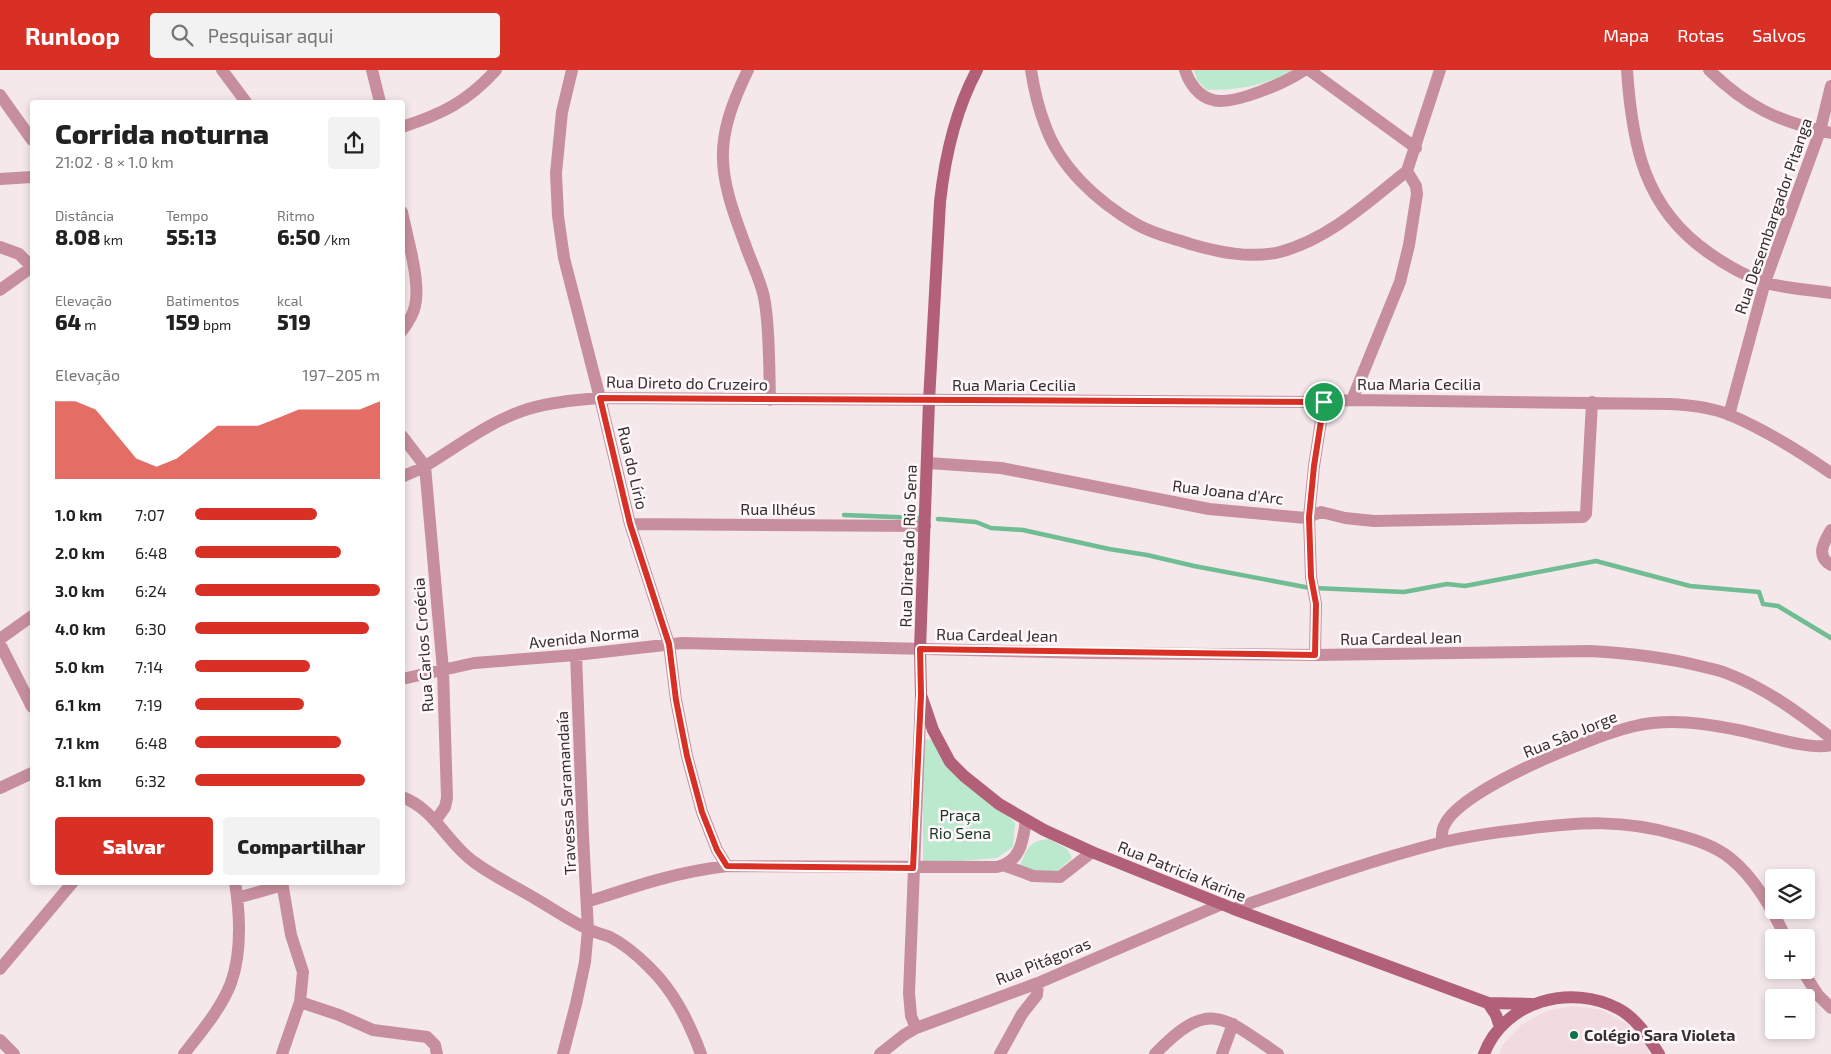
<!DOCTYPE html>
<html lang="pt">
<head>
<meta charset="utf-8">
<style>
  :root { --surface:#fff; --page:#f2f2f2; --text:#222; --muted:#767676; --accent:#d93025 }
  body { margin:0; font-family:"Exo 2",sans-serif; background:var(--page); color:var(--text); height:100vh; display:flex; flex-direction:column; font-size:19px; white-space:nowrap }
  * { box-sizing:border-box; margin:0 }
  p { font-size:16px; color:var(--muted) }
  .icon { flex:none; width:28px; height:28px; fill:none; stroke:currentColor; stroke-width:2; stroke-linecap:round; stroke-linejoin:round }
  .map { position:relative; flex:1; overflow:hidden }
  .drawer { position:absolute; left:30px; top:30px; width:375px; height:785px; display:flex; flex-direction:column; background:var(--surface); border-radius:5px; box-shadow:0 2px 8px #0003 }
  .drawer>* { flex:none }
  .controls { position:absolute; left:1765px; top:799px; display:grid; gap:10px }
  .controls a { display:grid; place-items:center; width:50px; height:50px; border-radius:5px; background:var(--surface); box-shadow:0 2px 8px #0003; font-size:25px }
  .pin { position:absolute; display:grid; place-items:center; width:42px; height:42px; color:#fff; margin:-21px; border:2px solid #fff; border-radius:50%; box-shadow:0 1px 5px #0007 }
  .round { display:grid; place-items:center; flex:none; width:52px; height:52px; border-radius:5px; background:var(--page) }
  .summary { display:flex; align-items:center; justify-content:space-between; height:85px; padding:0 25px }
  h1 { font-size:28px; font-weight:800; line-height:38px }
  .metrics { display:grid; grid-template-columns:repeat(3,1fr); gap:8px; height:85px; padding:5px 25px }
  .metrics div { display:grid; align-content:center }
  .metrics b { font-size:21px; font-weight:800 }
  .metrics small { font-size:14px; font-weight:400 }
  .metrics p { font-size:14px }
  .chart { height:140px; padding:10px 25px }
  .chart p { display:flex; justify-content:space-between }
  .chart svg { width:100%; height:90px; margin-top:5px; fill:var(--accent); opacity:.7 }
  .action { display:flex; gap:10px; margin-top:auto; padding:10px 25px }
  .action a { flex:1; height:58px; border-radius:5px; background:var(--accent); color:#fff; font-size:20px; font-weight:800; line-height:58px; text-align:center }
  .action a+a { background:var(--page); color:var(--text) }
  ul { padding:0 25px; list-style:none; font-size:16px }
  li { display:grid; grid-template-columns:80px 60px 1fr; align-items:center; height:38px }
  li i { height:12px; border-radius:6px; background:var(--accent) }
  header { display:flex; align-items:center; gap:30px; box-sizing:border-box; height:70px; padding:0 25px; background:var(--accent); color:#fff }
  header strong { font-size:24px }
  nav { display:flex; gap:28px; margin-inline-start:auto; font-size:18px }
  .search { width:350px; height:45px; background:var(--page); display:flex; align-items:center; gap:12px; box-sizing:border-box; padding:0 18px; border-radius:5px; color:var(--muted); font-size:19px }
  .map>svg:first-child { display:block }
  .built { fill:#f1dae0 }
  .green { fill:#bae9cd }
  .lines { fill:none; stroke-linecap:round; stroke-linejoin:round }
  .stream { stroke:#70bc93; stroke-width:4.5 }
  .street { stroke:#c78f9e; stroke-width:12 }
  .secondary { stroke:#b16078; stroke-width:12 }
  .route-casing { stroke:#fff; stroke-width:10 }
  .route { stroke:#d93025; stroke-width:6 }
  .poi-dot { fill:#0f734a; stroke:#fff7f9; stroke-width:2 }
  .labels { text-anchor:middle; stroke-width:5; stroke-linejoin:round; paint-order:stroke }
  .street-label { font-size:16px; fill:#342f30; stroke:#fff7f9 }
  .park-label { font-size:16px; fill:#173927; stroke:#fff7f9 }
  .poi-label { font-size:16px; font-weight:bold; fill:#342f30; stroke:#fff7f9; text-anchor:start }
</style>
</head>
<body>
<header>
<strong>Runloop</strong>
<div class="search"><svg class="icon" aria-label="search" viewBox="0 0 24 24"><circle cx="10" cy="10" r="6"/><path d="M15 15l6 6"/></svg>Pesquisar aqui</div>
<nav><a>Mapa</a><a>Rotas</a><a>Salvos</a></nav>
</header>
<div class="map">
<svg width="1831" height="984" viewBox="0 0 1831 984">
  <rect width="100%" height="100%" fill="#f5e8eb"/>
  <!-- built -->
  <path class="built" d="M1574,936L1602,940L1627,954L1646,975L1650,984H1499L1502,976L1521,955L1546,941Z"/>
  <!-- green -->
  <path class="green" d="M1194,0H1293C1264,16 1240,20 1207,20L1197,10Z
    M923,669L932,670L1015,753L1013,777L997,788L923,794Z
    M1049,769L1067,779L1072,788L1056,802L1040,803L1019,797C1028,779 1027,771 1049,769Z"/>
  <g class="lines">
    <!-- stream -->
    <path class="stream" d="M844,445L920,448
      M938,449L976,452L991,458L1023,460L1109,479L1147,485L1194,496L1310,518
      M1314,518L1404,522L1447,514L1465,516L1596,491L1690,516L1759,522L1763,534L1778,536L1831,568"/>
    <!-- street -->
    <path class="street" d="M222,0L246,32
      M372,0L380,32
      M572,0L562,42L556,103L558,146L564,188L600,328L630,454L669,574L676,630L687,686L702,742L717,780L727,796
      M748,0C713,72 717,100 745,174C751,192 760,209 764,227C770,258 769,298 770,330
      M1031,0C1034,19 1038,37 1045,55C1060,98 1098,132 1136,154C1153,164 1172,168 1190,174C1218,182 1250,189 1280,182C1329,169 1368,132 1407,101
      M1185,0C1189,13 1199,27 1213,30C1233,36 1287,12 1304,0
      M1309,0L1416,78
      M1627,0C1632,75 1644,138 1709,183C1726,195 1744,205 1763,212C1782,218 1811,220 1831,223
      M1709,0C1747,37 1779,52 1831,63
      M0,25L32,70
      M402,57C442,44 467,32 496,0
      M0,109L32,107
      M402,142C407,167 421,212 415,236C413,245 408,253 402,261
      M0,177L19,184L32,197
      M0,220L32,197
      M1352,330L1400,212L1409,175L1417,124L1416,116L1407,101L1440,0
      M1729,345L1765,212L1820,61L1831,16
      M402,366L425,396L443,600L447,728L445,737L436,750
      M928,393L1001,398L1209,439L1306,448L1321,442L1345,448L1374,451L1583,447L1586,444L1592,332
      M402,407C410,403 419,400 427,395C460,375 490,351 528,339C551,332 576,330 600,328L1324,332L1352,330L1669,334C1690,335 1711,337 1730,345C1766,360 1799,381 1831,403
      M630,454L925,456
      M1831,460C1824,472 1815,486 1831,495
      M0,569L32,546
      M0,574L32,637
      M1315,585L1316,534L1311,507L1309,447L1314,396L1324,332
      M402,609L474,593L576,585L682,573L1090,583L1315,585L1590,581C1627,583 1664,587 1700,596C1709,598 1718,600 1726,603C1765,618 1798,642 1831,668
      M0,718L32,703
      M402,727C435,739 447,773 474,792C493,806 516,817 536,829C553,839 570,851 588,859C595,863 603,864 610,867C624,874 638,886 649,897C674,921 689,952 701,984
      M1442,772C1442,766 1441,760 1445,754C1463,718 1595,665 1635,656C1647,653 1662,652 1673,652C1693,652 1718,656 1738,660C1760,664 1812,681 1831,675
      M1006,796L1033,806L1060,807L1092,782
      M237,828L283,815
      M587,832C636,816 676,802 727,796L997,797C1021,792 1023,770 1026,750
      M1234,839C1302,815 1372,790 1443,772C1470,766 1497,762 1525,759C1579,752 1624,749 1678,765C1696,770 1715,776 1730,788C1755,808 1772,839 1786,868
      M0,899L73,812
      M1802,900L1818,925L1831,938
      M300,932L339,945L373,960L427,967L435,975L437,984
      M916,958L911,946L909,923L921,625
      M0,970L14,984
      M184,984C201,962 221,939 231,913C242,882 240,844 235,812
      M282,984L300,932L303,902L291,865L282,812
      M563,984L576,934L585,892L588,859L583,766L576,585
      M880,984L904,965L916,958L1038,913L1222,834
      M1000,984L1022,944L1037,925L1038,913
      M1155,984C1209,928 1222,946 1278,984
      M1222,984L1233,954"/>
    <!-- secondary -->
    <path class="secondary" d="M977,0C955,41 945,86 940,132L929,331L920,579L921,625L933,660L950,692L964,706L999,734L1044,760L1092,782L1234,839L1488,933L1532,934
      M1488,933L1496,945L1500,957
      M1484,984C1504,931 1571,913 1619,939C1637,949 1648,967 1659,984"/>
  </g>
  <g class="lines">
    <!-- route casing -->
    <g class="route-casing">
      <path id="route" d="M600,328L1324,332L1314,396L1309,447L1311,507L1316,534L1315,585L920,579L921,625L913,798L727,796L717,780L702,742L687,686L676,630L669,574L630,454Z"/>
    </g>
    <!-- route -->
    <use href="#route" class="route"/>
  </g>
  <!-- markers -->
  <circle class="poi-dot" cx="1574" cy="965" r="5"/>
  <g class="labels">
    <!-- street labels -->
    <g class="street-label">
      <text transform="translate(1773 146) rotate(-71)" y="6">Rua Desembargador Pitanga</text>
      <text transform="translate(687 313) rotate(1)" y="6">Rua Direto do Cruzeiro</text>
      <text x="1419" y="320">Rua Maria Cecilia</text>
      <text x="1014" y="321">Rua Maria Cecilia</text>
      <text transform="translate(633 398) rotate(77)" y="6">Rua do Lírio</text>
      <text transform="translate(1228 422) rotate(7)" y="6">Rua Joana d'Arc</text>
      <text x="778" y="445">Rua Ilhéus</text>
      <text transform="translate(908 476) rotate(-88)" y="6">Rua Direta do Rio Sena</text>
      <text transform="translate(997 565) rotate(1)" y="6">Rua Cardeal Jean</text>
      <text transform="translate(584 567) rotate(-6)" y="6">Avenida Norma</text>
      <text transform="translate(1401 568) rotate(-1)" y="6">Rua Cardeal Jean</text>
      <text transform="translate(423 575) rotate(-94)" y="6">Rua Carlos Croécia</text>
      <text transform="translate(1570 664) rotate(-22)" y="6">Rua Sâo Jorge</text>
      <text transform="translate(566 723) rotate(-93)" y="6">Travessa Saramandaía</text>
      <text transform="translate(1182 801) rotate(22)" y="6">Rua Patricia Karine</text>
      <text transform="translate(1043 891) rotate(-22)" y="6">Rua Pitágoras</text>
    </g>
    <!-- park labels -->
    <g class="park-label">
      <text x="960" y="751">Praça<tspan x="960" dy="18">Rio Sena</tspan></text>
    </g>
    <!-- poi labels -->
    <g class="poi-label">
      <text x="1584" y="971">Colégio Sara Violeta</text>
    </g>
  </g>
</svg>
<div class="controls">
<a><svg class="icon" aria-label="layers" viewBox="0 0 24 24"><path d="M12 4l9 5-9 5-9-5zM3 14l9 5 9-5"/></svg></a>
<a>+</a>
<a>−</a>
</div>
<div class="pin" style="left:1324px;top:332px;background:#1e9e55"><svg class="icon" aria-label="arrive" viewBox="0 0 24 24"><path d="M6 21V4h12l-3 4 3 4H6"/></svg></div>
<section class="drawer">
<div class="summary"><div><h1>Corrida noturna</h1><p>21:02 · 8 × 1.0 km</p></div><a class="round"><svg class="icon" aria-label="share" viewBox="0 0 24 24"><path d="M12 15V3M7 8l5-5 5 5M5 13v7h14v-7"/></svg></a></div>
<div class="metrics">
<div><p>Distância</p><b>8.08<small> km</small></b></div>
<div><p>Tempo</p><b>55:13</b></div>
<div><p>Ritmo</p><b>6:50<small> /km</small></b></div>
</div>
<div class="metrics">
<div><p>Elevação</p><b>64<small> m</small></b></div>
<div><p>Batimentos</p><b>159<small> bpm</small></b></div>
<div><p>kcal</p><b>519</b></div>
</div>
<div class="chart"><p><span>Elevação</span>197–205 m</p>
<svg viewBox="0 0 160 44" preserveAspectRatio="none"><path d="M0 44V6L10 6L20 10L30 22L40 34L50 38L60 34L70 26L80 18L90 18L100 18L110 14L120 10L130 10L140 10L150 10L160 6V44z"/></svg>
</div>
<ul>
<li><b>1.0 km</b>7:07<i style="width:66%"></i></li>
<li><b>2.0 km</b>6:48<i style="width:79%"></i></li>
<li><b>3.0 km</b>6:24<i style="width:100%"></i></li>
<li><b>4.0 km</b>6:30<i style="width:94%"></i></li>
<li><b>5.0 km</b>7:14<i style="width:62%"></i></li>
<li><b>6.1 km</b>7:19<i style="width:59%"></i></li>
<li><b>7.1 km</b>6:48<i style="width:79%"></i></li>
<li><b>8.1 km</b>6:32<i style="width:92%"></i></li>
</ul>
<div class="action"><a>Salvar</a><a>Compartilhar</a></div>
</section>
</div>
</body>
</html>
